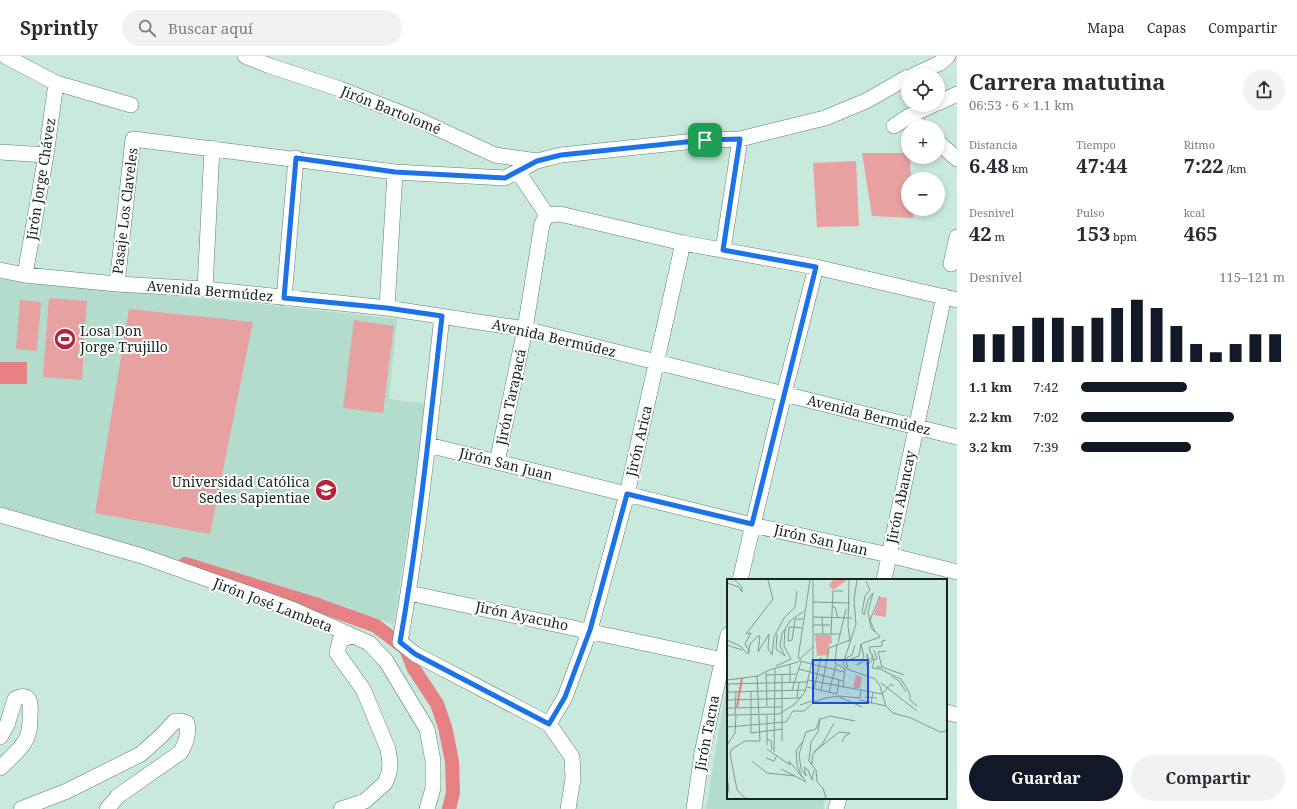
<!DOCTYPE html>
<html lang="es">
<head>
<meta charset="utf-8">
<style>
  :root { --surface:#fff; --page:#f2f2f3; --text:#2b2b33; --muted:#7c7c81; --line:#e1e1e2; --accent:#111827 }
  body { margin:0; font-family:"Noto Serif",serif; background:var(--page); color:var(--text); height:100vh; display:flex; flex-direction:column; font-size:15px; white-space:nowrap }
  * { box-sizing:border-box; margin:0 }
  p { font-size:13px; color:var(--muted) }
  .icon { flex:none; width:22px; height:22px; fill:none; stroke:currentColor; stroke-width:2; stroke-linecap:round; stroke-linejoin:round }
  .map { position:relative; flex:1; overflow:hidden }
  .drawer { display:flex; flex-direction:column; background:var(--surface); width:340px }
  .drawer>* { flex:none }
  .tools { position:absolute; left:901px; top:12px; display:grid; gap:8px }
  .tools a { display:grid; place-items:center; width:44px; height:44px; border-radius:50%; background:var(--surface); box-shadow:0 2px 6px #0003; font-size:20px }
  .pin { position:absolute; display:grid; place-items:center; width:34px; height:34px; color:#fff; margin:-17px; border-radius:8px; box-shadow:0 2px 6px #0006 }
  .round { display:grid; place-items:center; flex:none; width:42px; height:42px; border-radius:21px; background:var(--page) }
  .summary { display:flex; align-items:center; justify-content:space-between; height:68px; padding:0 12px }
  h1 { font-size:22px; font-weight:700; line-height:30px }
  .metrics { display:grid; grid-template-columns:repeat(3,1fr); gap:6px; height:68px; padding:4px 12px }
  .metrics div { display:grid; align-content:center }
  .metrics b { font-size:20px; font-weight:700 }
  .metrics small { font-size:11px; font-weight:400 }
  .metrics p { font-size:11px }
  .chart { height:112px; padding:8px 12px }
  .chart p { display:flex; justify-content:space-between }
  .chart svg { width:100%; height:72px; margin-top:4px; stroke:var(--accent); stroke-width:6 }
  .action { display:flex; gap:8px; margin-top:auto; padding:8px 12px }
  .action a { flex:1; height:46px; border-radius:24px; background:var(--accent); color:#fff; font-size:16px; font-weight:700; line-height:46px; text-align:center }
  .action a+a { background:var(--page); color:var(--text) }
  ul { padding:0 12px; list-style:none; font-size:13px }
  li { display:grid; grid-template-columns:64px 48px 1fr; align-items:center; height:30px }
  li i { height:10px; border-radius:5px; background:var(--accent) }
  header { display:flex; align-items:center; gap:24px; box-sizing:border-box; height:56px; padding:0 20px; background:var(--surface); border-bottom:1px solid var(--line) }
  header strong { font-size:19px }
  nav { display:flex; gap:22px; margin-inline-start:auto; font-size:14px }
  .search { width:280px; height:36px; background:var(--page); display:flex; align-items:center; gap:10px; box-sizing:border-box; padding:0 14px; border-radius:22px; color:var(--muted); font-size:15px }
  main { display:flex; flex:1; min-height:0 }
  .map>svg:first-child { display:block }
  .built { fill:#b4dccc }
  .green { fill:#e8a1a1 }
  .forest { fill:#e68084 }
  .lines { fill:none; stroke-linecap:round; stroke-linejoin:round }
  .canal { stroke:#e68084; stroke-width:14 }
  .minor-casing { stroke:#607e72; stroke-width:16 }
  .minor { stroke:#fff; stroke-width:15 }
  .route-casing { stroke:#fff; stroke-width:8 }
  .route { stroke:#1a73e8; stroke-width:5 }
  .labels { text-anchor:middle; stroke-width:4; stroke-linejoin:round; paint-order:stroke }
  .street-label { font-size:14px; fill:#18241f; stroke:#fff }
  .poi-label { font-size:14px; fill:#18241f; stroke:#fff; text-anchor:start }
  .inset-river { fill:none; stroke:#e68084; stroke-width:2 }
  .inset-road { fill:none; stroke:#829a90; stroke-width:1 }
  .view { fill:#1d4ed8; fill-opacity:0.15; stroke:#1d4ed8; stroke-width:2 }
  .inset-edge { fill:none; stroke:#18241f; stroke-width:2 }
</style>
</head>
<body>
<header>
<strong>Sprintly</strong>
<div class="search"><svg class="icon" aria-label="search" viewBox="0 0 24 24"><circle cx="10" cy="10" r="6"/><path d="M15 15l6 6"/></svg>Buscar aquí</div>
<nav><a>Mapa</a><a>Capas</a><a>Compartir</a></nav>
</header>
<main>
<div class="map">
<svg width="957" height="753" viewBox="0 0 957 753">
  <rect width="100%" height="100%" fill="#c8e9db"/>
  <!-- built -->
  <path class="built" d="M0,223L269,249L397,263L389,343L427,348L394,568L78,476L0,454Z
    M728,620V742H825L823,753H706Z"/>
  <!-- green -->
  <path class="green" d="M862,97H908V101H910L911,123H908V153H913V162L872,160Z
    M856,105L859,170L817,171L813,107Z
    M49,242L87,245L82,324L43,321Z
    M20,244L41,246L37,295L16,293Z
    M129,253L253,266L210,478L95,457Z
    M354,264L394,270L383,357L343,352Z"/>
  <!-- forest -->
  <path class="forest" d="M0,306H27V328H0Z"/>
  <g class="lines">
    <!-- canal -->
    <path class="canal" d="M185,508L318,549L376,570L406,593L414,613L437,648L445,671L452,705L453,737L449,753"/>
    <!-- minor casing -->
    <g class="minor-casing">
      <path id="minor" d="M5,0L56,27L131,49
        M245,0L270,10L340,33L419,64L495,99L537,105
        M914,19L940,7L948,0
        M938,47L957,38
        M909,60L921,71
        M894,70L909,60L933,49
        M938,86L957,103
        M0,96L46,99
        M518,116L547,159
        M547,159L560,158L683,187L816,211L957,244
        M723,194L740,83
        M951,208L957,181
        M0,214L25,219L117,228L205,233L387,252L525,273L784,338L957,381
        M25,219L46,99L56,27
        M117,228L133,83L395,116L505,122L537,105L561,99L705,84L740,83L825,62L866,45L908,21
        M205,233L212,92
        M284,242L296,102
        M387,252L395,116
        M442,260C430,368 419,478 400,586L415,598L549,668L572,701L573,723L568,753
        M428,389L752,469L889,499L957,516
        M497,406L525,273L542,168L547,159
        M0,459L142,500L292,553L369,587L386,605L427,673L433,705V732L427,753
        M740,524L784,338L816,211
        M884,524L944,240
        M409,537L728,605
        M946,656L957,659
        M549,668L565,641L590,574L627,438L683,187
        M0,681L7,669L15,643C31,635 31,648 30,660C30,669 30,678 24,687C18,696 8,704 0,712
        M21,753L67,735L141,698L162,679L175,665H181L187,667C189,678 186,686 181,696L118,740L107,753
        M341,753L365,745L385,727L389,717L390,707L388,693L363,633L337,597L340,584L352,580
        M694,753L702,697L728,579
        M836,753L839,742"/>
    </g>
    <!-- minor -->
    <use href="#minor" class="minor"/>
  </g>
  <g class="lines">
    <!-- route casing -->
    <g class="route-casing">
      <path id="route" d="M740,83L723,194L816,211L752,468L627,438L590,574L565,641L549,668L415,598L400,586C419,478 430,368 442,260L387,252L284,242L296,102L395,116L505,122L537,105L561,99L705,84Z"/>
    </g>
    <!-- route -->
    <use href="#route" class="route"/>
  </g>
  <!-- icons -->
  <defs>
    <g id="stadium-disc" transform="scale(1.15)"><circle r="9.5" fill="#b5223b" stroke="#fff"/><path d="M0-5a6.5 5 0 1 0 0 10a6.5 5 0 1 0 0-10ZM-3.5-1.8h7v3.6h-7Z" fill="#fff"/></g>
    <g id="university-disc" transform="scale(1.15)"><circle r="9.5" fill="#b5223b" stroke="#fff"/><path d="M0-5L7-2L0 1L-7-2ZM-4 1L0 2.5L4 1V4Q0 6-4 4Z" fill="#fff"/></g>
  </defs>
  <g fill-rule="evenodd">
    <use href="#stadium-disc" x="65" y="283"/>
    <use href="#university-disc" x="326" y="434"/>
  </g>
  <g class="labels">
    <!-- street labels -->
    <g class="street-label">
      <text transform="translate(391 54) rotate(22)" y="5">Jirón Bartolomé</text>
      <text transform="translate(41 123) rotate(-81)" y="5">Jirón Jorge Chávez</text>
      <text transform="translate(125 155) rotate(-83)" y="5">Pasaje Los Claveles</text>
      <text transform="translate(210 235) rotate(5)" y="5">Avenida Bermúdez</text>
      <text transform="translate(554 282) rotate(13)" y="5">Avenida Bermúdez</text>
      <text transform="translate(511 341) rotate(-78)" y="5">Jirón Tarapacá</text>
      <text transform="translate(869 359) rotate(14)" y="5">Avenida Bermúdez</text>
      <text transform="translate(639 385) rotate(-77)" y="5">Jirón Arica</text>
      <text transform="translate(506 408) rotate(14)" y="5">Jirón San Juan</text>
      <text transform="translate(901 441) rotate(-78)" y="5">Jirón Abancay</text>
      <text transform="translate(821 484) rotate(13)" y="5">Jirón San Juan</text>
      <text transform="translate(273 549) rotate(21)" y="5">Jirón José Lambeta</text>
      <text transform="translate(522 560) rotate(12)" y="5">Jirón Ayacuho</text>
      <text transform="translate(707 677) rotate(-79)" y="5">Jirón Tacna</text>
    </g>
    <!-- poi labels -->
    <g class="poi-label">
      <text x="80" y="280">Losa Don<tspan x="80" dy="16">Jorge Trujillo</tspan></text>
      <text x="310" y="431" text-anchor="end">Universidad Católica<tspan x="310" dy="16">Sedes Sapientiae</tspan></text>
    </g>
  </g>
  <!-- overview -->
  <g transform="translate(727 523)">
    <rect width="220" height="220" fill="#c8e9db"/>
    <path d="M106,1H120L106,11L102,6ZM153,18L160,19L159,38L147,36ZM88,56H104L105,64L102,65L101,76L90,77ZM129,96L135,98L133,109H126Z" fill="#e8a1a1"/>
    <path class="inset-river" d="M10,128L15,99"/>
    <path class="inset-road" d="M122,1L121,48L123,61M130,1L127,21L129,45L116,85L120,90L148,100L153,107L159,127L166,134L184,139L213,153L220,152M139,2L143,11L138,17L135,33L137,36L141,21L146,14L141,33L144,49L148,53L143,41L153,17M0,4L12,8L15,13V8L8,1M86,23L123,24M105,28H108L111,39M86,38L125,39M95,38L96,55M86,46H103M75,49L67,48H62L61,62L65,61L67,48L68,40H76M42,55L41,69L45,76M50,55L49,70L58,77M87,55H113M104,55L106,12H116M0,61L13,67L21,75L23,65L31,57H33L31,73L42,55M111,64L119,30M110,65L108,84L118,90L116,109M134,65L153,58L148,52M0,66L15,71M23,73L18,65L24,54L19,55L46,20L41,1M144,75L142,68L155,67V62L159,61M45,76L47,58L57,39L68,28L70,12M58,77L53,67L55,55L63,42L77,32M71,79L83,1M74,79L87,67M116,81L125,76L128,66M147,81L150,80L147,71M73,82L117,93M49,87L64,80L57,67L58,51M149,88H155L177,96M155,88L151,73L159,72M121,89L119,82L132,77L134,65L137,78L130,86L140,81V75L142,80L139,85L140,87L145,81V75L147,83L145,89L153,90L174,100L183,115V121L190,127M72,90L116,102M39,92L40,127M39,96L69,95M164,97L172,102L179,113M0,101L31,97L42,91L71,83L74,80L71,79M81,101L155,115M63,103V85M154,104L190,132M0,105L81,103M80,108L110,115M87,110L94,78M65,111L74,83M24,112V154L56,150M94,112L102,69L123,61M0,113L79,111M102,113L109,86M110,115L112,101M155,115L164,105L167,107M112,118L135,128M138,118L150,119M70,119L72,103M0,121L74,119M133,121L159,127M144,125L146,113M73,126L88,121M0,129L55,128M0,136L52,135L68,125L78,113L86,78V1M8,136L9,113M40,136V166M94,140L103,137L128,142M0,148L59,143L66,132H77L87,123L99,119L112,117L133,119L134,111M40,160L44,162L45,171M0,162L1,105M55,162V96M0,166L8,154L9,136M40,170L63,186L62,182L75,198L70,186L69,172L75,163M47,173L48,89M87,173L112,153L123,154L117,158L115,163M39,179L47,182L50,176M25,182L40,194L68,197L79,203L75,197M83,183L85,185L86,175L96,164L107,144M54,190L68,197M87,191L85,201L81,191L77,188L79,197L74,190L72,175L79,153L89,150L93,139L91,153L84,163L82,182L89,191L90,203L96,209L99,219M0,198L2,211L0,216M18,219L10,211L3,174L5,170L18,162H33L30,96"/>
    <path class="view" d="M86,81H141V124H86Z"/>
    <rect width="220" height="220" class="inset-edge"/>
  </g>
</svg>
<div class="tools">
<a><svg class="icon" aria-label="locate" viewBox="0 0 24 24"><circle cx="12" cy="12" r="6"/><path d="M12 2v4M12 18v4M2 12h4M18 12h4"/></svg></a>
<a>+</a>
<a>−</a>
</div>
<div class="pin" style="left:705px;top:84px;background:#1e9e55"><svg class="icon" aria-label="arrive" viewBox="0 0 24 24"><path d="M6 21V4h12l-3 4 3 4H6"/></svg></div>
</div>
<section class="drawer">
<div class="summary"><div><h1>Carrera matutina</h1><p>06:53 · 6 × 1.1 km</p></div><a class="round"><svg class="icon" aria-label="share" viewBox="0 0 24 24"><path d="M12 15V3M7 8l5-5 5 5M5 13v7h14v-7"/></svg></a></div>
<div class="metrics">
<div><p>Distancia</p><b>6.48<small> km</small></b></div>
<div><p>Tiempo</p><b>47:44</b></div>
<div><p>Ritmo</p><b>7:22<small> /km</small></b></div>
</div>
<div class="metrics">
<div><p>Desnivel</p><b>42<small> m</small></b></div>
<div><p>Pulso</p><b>153<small> bpm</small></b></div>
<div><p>kcal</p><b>465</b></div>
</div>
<div class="chart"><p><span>Desnivel</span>115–121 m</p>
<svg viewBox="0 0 160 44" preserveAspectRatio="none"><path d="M5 44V27M15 44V27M25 44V22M35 44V17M45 44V17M55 44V22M65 44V17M75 44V11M85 44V6M95 44V11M105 44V22M115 44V33M125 44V38M135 44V33M145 44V27M155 44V27"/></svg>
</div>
<ul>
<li><b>1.1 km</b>7:42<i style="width:52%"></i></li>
<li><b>2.2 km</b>7:02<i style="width:75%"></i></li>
<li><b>3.2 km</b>7:39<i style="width:54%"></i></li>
</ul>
<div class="action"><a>Guardar</a><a>Compartir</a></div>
</section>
</main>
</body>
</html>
